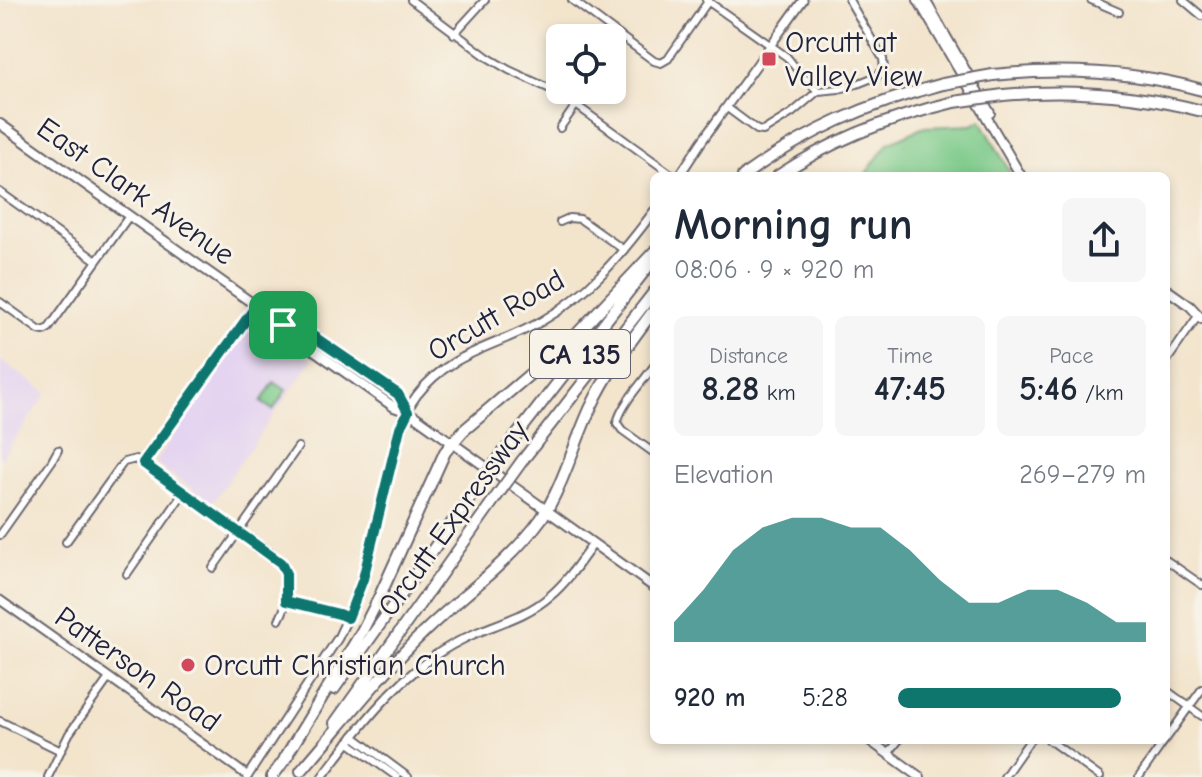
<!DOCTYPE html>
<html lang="en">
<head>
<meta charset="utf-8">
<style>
  :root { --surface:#fff; --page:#f6f6f7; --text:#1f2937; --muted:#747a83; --accent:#0f766e }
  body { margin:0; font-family:"Comic Neue",sans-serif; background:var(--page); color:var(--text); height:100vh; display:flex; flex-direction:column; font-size:30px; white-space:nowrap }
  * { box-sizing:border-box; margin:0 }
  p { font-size:26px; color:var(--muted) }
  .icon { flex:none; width:44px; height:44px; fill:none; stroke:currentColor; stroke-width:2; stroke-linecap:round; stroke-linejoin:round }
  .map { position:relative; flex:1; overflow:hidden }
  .side { position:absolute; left:650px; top:172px; width:520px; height:572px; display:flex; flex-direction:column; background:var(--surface); border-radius:12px; box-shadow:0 4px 12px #0003 }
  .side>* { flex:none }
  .fabs { position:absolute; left:546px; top:24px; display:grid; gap:16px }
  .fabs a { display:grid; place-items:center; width:80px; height:80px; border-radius:12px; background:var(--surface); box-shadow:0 4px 12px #0003; font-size:40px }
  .pin { position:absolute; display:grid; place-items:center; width:68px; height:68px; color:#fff; margin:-34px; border-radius:16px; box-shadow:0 4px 12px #0006 }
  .round { display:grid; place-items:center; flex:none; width:84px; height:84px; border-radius:12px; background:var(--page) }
  .summary { display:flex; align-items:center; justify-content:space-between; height:136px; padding:0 24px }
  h1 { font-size:44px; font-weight:700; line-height:60px }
  .figures { display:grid; grid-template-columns:repeat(3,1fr); gap:12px; height:136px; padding:8px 24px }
  .figures div { display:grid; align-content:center; border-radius:12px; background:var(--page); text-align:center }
  .figures b { font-size:34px; font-weight:700 }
  .figures small { font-size:22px; font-weight:400 }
  .figures p { font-size:22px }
  .chart { height:224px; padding:16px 24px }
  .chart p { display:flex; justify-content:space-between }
  .chart svg { width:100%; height:144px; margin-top:8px; fill:var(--accent); opacity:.7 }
  ul { padding:0 24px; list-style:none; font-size:26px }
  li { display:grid; grid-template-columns:128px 96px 1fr; align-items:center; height:60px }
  li i { height:20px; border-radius:10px; background:var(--accent) }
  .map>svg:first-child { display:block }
  .built { fill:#e4d3f1 }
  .green { fill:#7dca8a; stroke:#507662; stroke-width:2 }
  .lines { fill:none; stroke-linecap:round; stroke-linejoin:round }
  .minor-casing { stroke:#6b666e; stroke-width:10 }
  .tertiary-casing { stroke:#6b666e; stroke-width:11 }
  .secondary-casing { stroke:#6b666e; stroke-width:12 }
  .motorway-casing { stroke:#6b666e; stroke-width:14 }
  .minor { stroke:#fff; stroke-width:6 }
  .tertiary { stroke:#fff; stroke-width:7 }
  .secondary { stroke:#fff; stroke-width:8 }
  .motorway { stroke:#fff; stroke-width:10 }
  .motorway-bridge-casing { stroke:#6b666e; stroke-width:14; stroke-linecap:butt }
  .motorway-bridge { stroke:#fff; stroke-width:10 }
  .route-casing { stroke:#fff; stroke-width:16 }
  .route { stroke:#0f766e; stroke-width:10 }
  .poi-dot { fill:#d1495b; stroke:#f7f3e8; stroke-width:3 }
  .labels { text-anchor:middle; stroke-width:6; stroke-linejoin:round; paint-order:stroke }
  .shield { fill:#f7f3e8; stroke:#62616f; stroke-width:2 }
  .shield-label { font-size:28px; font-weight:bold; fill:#22223b }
  .poi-label { font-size:30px; fill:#22223b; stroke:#f7f3e8; text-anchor:start }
  .street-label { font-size:30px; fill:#22223b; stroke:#f7f3e8 }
</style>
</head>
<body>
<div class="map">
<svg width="1202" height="777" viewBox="0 0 1202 777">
  <rect width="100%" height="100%" fill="#f7f3e8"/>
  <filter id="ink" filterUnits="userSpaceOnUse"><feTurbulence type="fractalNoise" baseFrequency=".0125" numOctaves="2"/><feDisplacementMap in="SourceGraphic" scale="16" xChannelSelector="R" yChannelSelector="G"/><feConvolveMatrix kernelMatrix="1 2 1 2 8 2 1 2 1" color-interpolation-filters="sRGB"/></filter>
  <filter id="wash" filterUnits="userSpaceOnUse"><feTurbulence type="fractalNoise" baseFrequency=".006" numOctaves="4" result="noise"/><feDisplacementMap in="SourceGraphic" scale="32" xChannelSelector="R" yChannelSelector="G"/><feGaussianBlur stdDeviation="1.8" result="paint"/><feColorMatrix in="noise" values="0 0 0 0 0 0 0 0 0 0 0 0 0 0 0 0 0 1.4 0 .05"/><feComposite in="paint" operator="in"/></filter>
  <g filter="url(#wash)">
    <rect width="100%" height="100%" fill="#f3e4cc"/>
    <!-- built -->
    <path class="built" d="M260,320L312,360L212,503L156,464V461L253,322Z
      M0,360L47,393L0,460Z"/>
    <!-- green -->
    <path class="green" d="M981,120L1012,176H864L888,143L924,127L972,125Z
      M274,382L286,390L273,410L261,402Z"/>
  </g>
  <g filter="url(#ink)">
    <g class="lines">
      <!-- minor casing -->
      <g class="minor-casing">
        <path id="minor" d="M411,0L487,57L509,70L548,88L576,105L674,176
          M572,0L654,61L661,63L668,59L672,53L709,0
          M706,0L787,57L803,77L818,91
          M1091,0L1119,12
          M1183,0L1202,16
          M454,34L485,0
          M726,107L757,130L763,131L792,113L818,91L839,89L857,84L877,76L884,69L883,59L849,0
          M560,128L576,105
          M0,192L97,261
          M560,222L569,218L580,219L624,250
          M0,302L39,330L44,331L49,328L129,216
          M1166,362L1198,316
          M654,366C642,383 622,403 617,423L622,430L654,453
          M143,463L256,306
          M0,535L52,461L58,450
          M66,542L120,467L124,462L136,459C169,477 199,502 229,524C244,535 273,551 283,566C292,582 287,606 279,620
          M1166,560L1202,585
          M213,568L298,447
          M127,574L184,492
          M286,601L339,614L348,618
          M1166,690L1202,716
          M0,721L61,751
          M353,736L408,777
          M1166,739L1202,689
          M1049,740L1100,777
          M348,742L397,777
          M888,754L899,740
          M48,777L69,734L109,678
          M1004,777L1030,740
          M1139,777L1165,740"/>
      </g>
      <!-- tertiary casing -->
      <g class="tertiary-casing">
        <path id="tertiary" d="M679,176L702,141L803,0
          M0,600L248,776
          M247,777L338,638C362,590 373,539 386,487C393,457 398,420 417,395C451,351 497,347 542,321C589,294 622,254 654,211
          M322,777C355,734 386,691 430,659C445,648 462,639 478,632C503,622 530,614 550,596C567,582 580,562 593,544"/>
      </g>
      <!-- secondary casing -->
      <g class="secondary-casing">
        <path id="secondary" d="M918,0L1021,176
          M925,0L990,113
          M0,124L283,325L304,343L394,407L408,412L416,417L654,587
          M1166,289L1190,306L1202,319
          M288,326L307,332L398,394L408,412
          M869,740L920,777"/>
      </g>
      <!-- motorway casing -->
      <g class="motorway-casing">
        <path id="motorway" d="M993,75C1063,68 1134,71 1202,90
          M1003,95C1071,89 1137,94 1202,111
          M743,176C808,130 867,104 943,84
          M778,176C831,140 892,117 954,102
          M506,449L650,264
          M522,461L654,292
          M334,689L474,492
          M335,723L491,504
          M285,758L361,633L378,600L445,452L463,431L575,336L654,252
          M301,771C341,725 379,676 423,633C462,595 509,563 541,519C562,489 575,441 591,407C607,372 631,341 654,310
          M272,777L288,755"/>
      </g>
      <!-- minor -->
      <use href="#minor" class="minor"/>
      <!-- tertiary -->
      <use href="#tertiary" class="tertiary"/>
      <!-- secondary -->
      <use href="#secondary" class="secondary"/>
      <!-- motorway -->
      <use href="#motorway" class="motorway"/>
      <!-- motorway-bridge casing -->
      <g class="motorway-bridge-casing">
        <path id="motorway-bridge" d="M943,84L993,75
          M954,102L1003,95
          M474,492L506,449
          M491,504L522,461"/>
      </g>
      <!-- motorway-bridge -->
      <use href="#motorway-bridge" class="motorway-bridge"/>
    </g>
  </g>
  <g class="lines" filter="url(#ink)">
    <!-- route casing -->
    <g class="route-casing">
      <path id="route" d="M256,306L283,325L307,332L398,394L408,412L400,428L363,579L348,618L339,614L286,601V574L281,563L143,463Z"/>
    </g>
    <!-- route -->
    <use href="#route" class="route"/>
  </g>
  <!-- markers -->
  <g class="poi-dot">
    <rect x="761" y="51" width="16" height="16" rx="4"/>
    <circle cx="188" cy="665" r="8"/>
  </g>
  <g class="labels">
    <!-- shield labels -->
    <rect class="shield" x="530" y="330" width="100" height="48" rx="6"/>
    <g class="shield-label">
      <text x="580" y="364">CA 135</text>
    </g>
    <!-- poi labels -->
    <g class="poi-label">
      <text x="785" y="52">Orcutt at<tspan x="785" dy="34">Valley View</tspan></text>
      <text x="204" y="675">Orcutt Christian Church</text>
    </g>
    <!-- street labels -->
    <g class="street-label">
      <text transform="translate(136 191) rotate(35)" y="10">East Clark Avenue</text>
      <text transform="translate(496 315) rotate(-30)" y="10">Orcutt Road</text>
      <text transform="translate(453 518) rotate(-54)" y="10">Orcutt Expressway</text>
      <text transform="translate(138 669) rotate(35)" y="10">Patterson Road</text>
    </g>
  </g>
</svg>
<div class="fabs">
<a><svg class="icon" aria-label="locate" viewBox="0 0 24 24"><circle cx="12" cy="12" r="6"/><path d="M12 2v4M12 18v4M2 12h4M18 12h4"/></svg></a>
</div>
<div class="pin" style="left:283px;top:325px;background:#1e9e55"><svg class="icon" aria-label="arrive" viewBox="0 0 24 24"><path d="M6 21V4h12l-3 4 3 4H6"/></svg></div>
<section class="side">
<div class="summary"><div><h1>Morning run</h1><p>08:06 · 9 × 920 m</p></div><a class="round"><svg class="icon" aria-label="share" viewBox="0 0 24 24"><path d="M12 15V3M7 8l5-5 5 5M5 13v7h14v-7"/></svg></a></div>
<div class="figures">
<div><p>Distance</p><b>8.28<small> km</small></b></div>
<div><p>Time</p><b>47:45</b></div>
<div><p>Pace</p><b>5:46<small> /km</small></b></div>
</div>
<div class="chart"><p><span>Elevation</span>269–279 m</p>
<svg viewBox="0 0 160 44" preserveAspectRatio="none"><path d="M0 44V38L10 28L20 16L30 9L40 6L50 6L60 9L70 9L80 16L90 25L100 32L110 32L120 28L130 28L140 32L150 38L160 38V44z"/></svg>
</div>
<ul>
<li><b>920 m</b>5:28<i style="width:90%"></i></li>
</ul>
</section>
</div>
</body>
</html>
